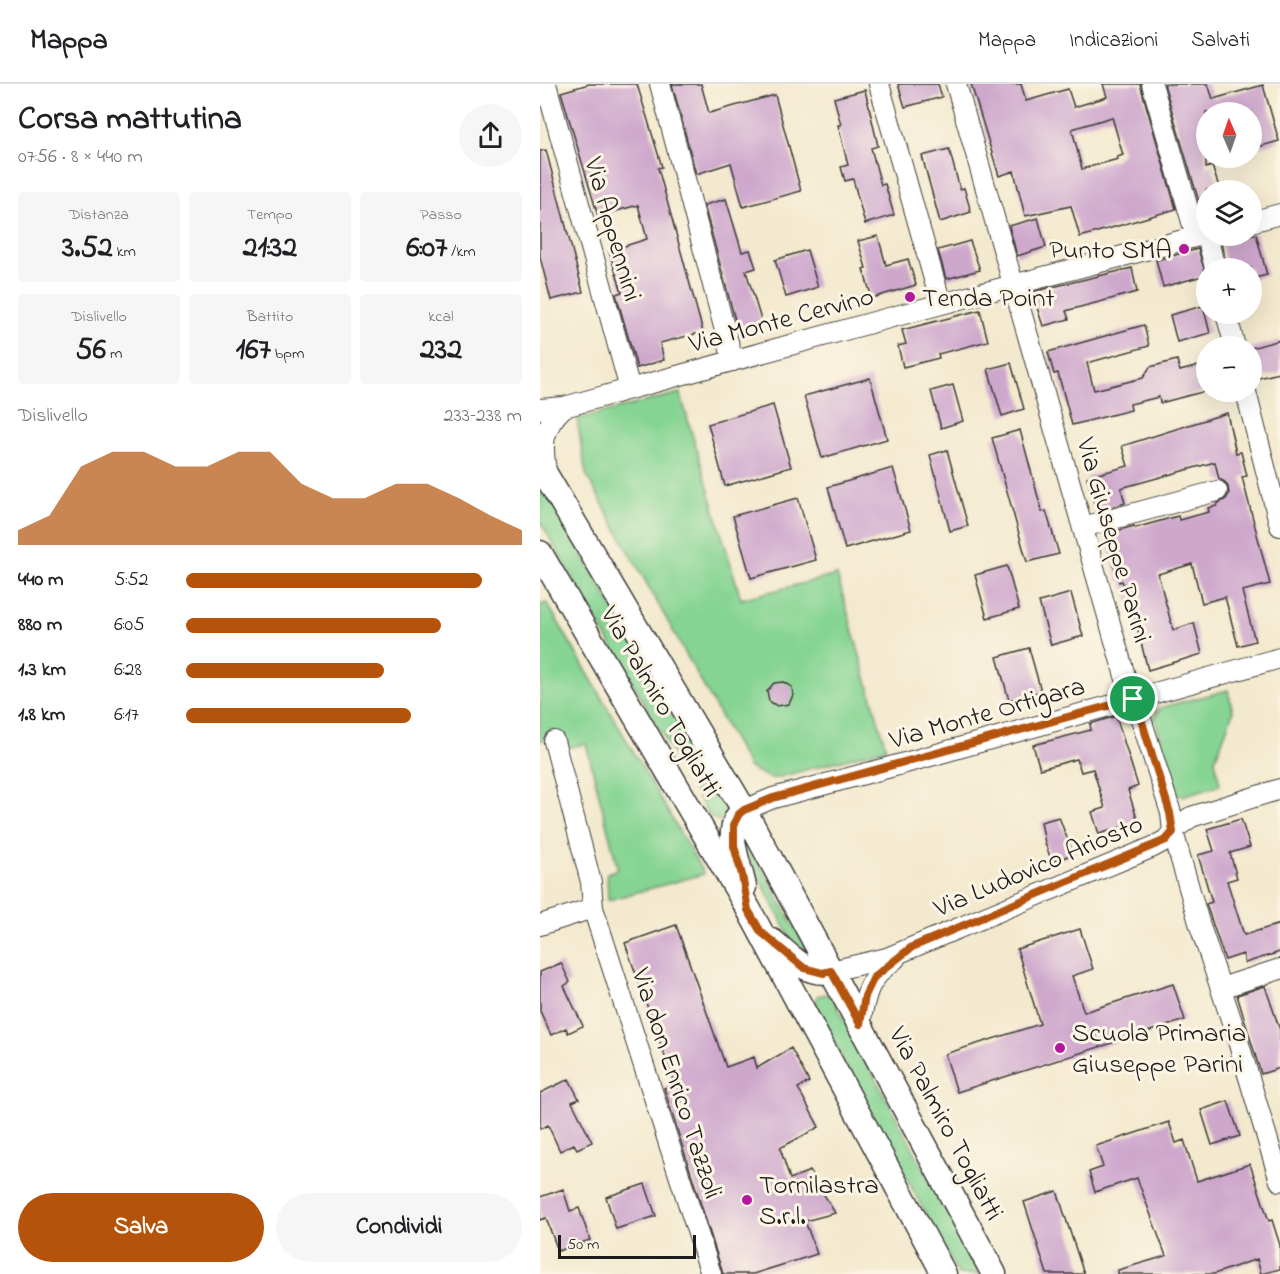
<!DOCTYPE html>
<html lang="it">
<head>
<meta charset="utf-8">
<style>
  :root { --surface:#fff; --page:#f6f6f6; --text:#202124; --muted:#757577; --line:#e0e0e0; --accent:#b45309 }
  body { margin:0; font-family:"Indie Flower",sans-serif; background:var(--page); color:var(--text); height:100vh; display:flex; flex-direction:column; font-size:22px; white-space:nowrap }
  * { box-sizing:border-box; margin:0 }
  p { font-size:20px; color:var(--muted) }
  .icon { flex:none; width:33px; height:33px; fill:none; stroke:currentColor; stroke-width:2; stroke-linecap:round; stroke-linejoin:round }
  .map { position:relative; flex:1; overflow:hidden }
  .sheet { display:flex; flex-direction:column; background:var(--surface); width:540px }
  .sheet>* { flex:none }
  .needle { width:39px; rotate:358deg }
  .tools { position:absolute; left:656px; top:18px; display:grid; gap:12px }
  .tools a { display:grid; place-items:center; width:66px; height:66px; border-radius:50%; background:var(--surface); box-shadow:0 6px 24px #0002; font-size:30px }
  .scale { position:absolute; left:18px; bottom:15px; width:138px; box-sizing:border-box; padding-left:6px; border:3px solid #1c1c1c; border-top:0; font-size:16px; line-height:21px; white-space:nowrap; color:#1c1c1c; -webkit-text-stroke:4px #fcf5e5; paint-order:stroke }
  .pin { position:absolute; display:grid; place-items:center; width:51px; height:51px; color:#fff; margin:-26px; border:3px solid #fff; border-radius:50%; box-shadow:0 2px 6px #0007 }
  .round { display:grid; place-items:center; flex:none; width:63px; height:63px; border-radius:32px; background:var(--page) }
  .overview { display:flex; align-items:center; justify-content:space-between; height:102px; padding:0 18px }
  h1 { font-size:33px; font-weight:700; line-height:45px }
  .figures { display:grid; grid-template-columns:repeat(3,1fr); gap:9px; height:102px; padding:6px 18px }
  .figures div { display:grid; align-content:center; border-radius:6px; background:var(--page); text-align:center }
  .figures b { font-size:30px; font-weight:700 }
  .figures small { font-size:16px; font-weight:400 }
  .figures p { font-size:16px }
  .chart { height:168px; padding:12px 18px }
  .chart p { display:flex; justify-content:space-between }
  .chart svg { width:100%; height:108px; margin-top:6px; fill:var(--accent); opacity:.7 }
  .action { display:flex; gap:12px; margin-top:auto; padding:12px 18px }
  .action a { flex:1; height:69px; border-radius:36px; background:var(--accent); color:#fff; font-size:24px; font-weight:700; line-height:69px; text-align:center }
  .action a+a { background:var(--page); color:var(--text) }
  ul { padding:0 18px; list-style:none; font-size:20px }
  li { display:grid; grid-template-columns:96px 72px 1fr; align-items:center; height:45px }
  li i { height:15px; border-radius:8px; background:var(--accent) }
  header { display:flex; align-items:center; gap:36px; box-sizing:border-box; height:84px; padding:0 30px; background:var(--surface); border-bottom:2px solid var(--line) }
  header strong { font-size:28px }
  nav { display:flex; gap:33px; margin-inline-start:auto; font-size:21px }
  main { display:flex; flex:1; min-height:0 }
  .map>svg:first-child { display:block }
  .green { fill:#85d493; stroke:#507858; stroke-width:1.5 }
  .building { fill:#cea7cd; fill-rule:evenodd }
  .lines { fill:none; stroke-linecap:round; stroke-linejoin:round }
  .minor-casing { stroke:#3c3b37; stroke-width:22 }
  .tertiary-casing { stroke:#3c3b37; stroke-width:27 }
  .minor { stroke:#fff; stroke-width:20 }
  .tertiary { stroke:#fff; stroke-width:24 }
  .route-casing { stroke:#fff; stroke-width:12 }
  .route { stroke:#b45309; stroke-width:8 }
  .poi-dot { fill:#b5179e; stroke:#fcf5e5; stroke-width:2 }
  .labels { text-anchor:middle; stroke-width:6; stroke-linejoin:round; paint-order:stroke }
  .street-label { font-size:27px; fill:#1c1c1c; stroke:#fcf5e5 }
  .poi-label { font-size:27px; fill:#1c1c1c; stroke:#fcf5e5; text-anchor:start }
</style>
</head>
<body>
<header>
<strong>Mappa</strong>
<nav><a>Mappa</a><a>Indicazioni</a><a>Salvati</a></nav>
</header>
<main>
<section class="sheet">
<div class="overview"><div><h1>Corsa mattutina</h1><p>07:56 · 8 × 440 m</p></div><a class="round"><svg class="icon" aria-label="share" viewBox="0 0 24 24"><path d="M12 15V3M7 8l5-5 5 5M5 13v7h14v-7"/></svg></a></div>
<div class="figures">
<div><p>Distanza</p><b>3.52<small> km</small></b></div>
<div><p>Tempo</p><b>21:32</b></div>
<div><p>Passo</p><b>6:07<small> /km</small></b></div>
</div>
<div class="figures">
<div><p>Dislivello</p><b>56<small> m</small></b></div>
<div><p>Battito</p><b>167<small> bpm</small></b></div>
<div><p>kcal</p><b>232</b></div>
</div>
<div class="chart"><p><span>Dislivello</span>233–238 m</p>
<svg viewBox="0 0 160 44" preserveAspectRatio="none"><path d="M0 44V38L10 32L20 12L30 6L40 6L50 12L60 12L70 6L80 6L90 19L100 25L110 25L120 19L130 19L140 25L150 32L160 38V44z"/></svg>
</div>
<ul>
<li><b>440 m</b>5:52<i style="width:88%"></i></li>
<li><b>880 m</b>6:05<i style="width:76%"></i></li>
<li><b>1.3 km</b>6:28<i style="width:59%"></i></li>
<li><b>1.8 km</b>6:17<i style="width:67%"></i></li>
</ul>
<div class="action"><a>Salva</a><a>Condividi</a></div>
</section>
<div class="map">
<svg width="740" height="1190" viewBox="0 0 740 1190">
  <rect width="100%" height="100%" fill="#fcf5e5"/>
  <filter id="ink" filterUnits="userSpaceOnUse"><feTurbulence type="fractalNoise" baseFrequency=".0167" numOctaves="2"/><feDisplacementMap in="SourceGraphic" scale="12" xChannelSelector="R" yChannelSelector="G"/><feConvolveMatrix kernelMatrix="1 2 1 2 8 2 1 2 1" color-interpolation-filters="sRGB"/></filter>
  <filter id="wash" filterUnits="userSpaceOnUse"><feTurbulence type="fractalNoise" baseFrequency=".008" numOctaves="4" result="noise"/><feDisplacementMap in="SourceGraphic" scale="24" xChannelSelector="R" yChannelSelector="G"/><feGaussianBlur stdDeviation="1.35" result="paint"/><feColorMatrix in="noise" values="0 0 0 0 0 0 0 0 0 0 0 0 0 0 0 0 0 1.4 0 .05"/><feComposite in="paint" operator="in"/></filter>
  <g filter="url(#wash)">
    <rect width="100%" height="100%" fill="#f3e9ce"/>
    <!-- green -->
    <path class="green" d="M140,309L201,515L297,491L346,664L236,694H230L209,684L46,390L37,335Z
      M0,397L187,722L188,729L185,734L179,737L169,732L0,437Z
      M7,519L164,790L68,816L67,789L78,785L46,660L25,664L21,649L0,657V521Z
      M688,606L693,628L675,676L680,701L642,712L638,711L615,636L616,628L623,623Z
      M208,758L270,872H263L250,853L206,768L205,759Z
      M286,910L292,913L440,1190H418L276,925L275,921L277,912Z"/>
    <g id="blocks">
      <!-- building -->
      <path class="building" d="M49,0H97L122,83L118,84L163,248L120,259L124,276L97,284L76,210L82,208L69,167L107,155L98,121L58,132L21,8Z
        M132,0H161L169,29L235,11L261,107L203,123L191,79L156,90Z
        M358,0H398L402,13L365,23Z
        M431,0H481L486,17L528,5L534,23L567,13L563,0H600L636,125L540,153L531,122L485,132L474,87L459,92ZM572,33L583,71L577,73L578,75L542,85L532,45Z
        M624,0H668L673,15L723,1L739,57L711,65V28H666V84L672,82L680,106H666V116L659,118Z
        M325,6L338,62L331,64L341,101L345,100L354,131L325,140L313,95L305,97L301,83L308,81L298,41H301L294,14Z
        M409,65L420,105L424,104L431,128L400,138L382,72Z
        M6,66L43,208L11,216L0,173V67Z
        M186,115L202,168L210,166L216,184L206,187L222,239L198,247L164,121Z
        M498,134L506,163L477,172L469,142Z
        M716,150L727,191L711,195V184H687L680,154Z
        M338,152L346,181L368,175L376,201L332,214L323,185L326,184L318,157Z
        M430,157L440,186L406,195L398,166Z
        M658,165L666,191L623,203L616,176Z
        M267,166L278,203L246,213L235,176Z
        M592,184L597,208L529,226L526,227L529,235L503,242L492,208Z
        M663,222L670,249L637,258L630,231Z
        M440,226L448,257L398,270L399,274L363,283L358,262L366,260L362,246Z
        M604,241L609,262L547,279L554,306L603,294L610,283L637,276L640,287L666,280V307L620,319L619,313L590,320L591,326L532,341L518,289L514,290L508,268Z
        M740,256V289L718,294L711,264Z
        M471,279L484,325L462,332L448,285Z
        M330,294L347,355L282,374L264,312Z
        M413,301L423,337L401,344L391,307Z
        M233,321L251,383L185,402L168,340Z
        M687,329L696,369L701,368L707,392L702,393L730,500L702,507L715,557L698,562L685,513L662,519L652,480L618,490L633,546L654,539L662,570L608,586L596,539L582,497L579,498L565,450L594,442L595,444L638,432L639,436L669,428L668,424L677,422V420L686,415L689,410L688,403L685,398L679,395L675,378L581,404L585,419L558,427L556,426L547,393L588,382L582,362Z
        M480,346L502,428L506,427L519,470L487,478L452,354Z
        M407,366L428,442L410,447L390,371Z
        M353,384L371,446L305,465L288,403Z
        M258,414L276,476L211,494L193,432Z
        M467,482L479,525L447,534L435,491Z
        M531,509L543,552L511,561L499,518Z
        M489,564L501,607L469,616L457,573Z
        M243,598L252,603L253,611L249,620L237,622L229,617L227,607L234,599Z
        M576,632L598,702L588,706L598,738L559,750L552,728L565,724L553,685L541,688L537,675L500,685L493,661L551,646L550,640Z
        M519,733L533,770L512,778L505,759L501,738Z
        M701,735L710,763L690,769L697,794L687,797L704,851L740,840V868L705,879L703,870L685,876L666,820L672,818L658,771L674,767L667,745Z
        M136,841L186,983L214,973L217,984L251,964L269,998L258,1004L279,1043L240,1064L250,1095L270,1087L295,1129L265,1137L277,1170L213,1190H183L124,1004L135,1001L85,859Z
        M540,845L553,885L532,892L544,928L633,900L645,936L417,1008L405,970L500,940L477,865Z
        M21,879L30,898L24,902L43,942L28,949L26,944L11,951L0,927V888Z
        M725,902L740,946V984L721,990L697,911Z
        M29,995L39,1015L32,1018L52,1058L37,1065L34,1060L20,1067L8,1041L0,1045V1009Z
        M688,1017L700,1052L672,1061L661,1026Z
        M629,1038L636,1059L644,1056L657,1097L710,1080L729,1137L732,1136L740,1161V1185L721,1190L717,1175L674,1190H578V1186L626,1172L597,1094L555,1108L549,1088L563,1083L556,1062Z
        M105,1100L116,1132L76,1145L66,1113Z
        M23,1105L30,1127L39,1124L50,1156L18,1167L6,1134L0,1136V1113Z
        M517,1107L525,1132L544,1190H507L484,1118Z"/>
    </g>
  </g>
  <g filter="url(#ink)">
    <use href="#blocks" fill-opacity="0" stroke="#3c3b37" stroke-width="1.5"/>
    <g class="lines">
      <!-- minor casing -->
      <g class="minor-casing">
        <path id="minor" d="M6,0L90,305
          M120,0L193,277
          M339,0L401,220
          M416,0L585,592L602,638L631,729L633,748L660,842L695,947L740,1097
          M612,0L656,152
          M711,138L740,130
          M667,152L675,184
          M686,230L695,262
          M706,308L740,442
          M0,325L24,323L345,235L666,150
          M7,393C2,363 0,345 24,323
          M543,443L677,407
          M14,657L51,798L53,824L171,1190
          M204,726L233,714L358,681L740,574
          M0,841L53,824
          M291,887L347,874L613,763L626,756L637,743L651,733L740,705
          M681,904L740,885
          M320,940C326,908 328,895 355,875"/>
      </g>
      <!-- tertiary casing -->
      <g class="tertiary-casing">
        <path id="tertiary" d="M0,381L204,726L454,1190
          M0,469L209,826L404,1190
          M204,726C181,744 200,780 204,803
          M232,857C250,871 265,892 291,887"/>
      </g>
      <!-- minor -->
      <use href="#minor" class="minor"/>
      <!-- tertiary -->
      <use href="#tertiary" class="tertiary"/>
    </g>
  </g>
  <g class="lines" filter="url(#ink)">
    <!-- route casing -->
    <g class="route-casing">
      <path id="route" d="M593,615L602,638L630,729L633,748L626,756L372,863L334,893L325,912L320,940L291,887L283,889L264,884L221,848L208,826L202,791L194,762V739L199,730L204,726L233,714Z"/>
    </g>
    <!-- route -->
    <use href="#route" class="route"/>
  </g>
  <!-- markers -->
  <g class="poi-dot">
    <circle cx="644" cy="165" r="6"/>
    <circle cx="370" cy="213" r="6"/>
    <circle cx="520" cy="964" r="6"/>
    <circle cx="207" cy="1116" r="6"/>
  </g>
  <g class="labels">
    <!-- street labels -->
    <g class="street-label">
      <text transform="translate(74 145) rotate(74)" y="9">Via Appennini</text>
      <text transform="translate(241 235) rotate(-15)" y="9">Via Monte Cervino</text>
      <text transform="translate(575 456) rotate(74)" y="9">Via Giuseppe Parini</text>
      <text transform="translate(122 617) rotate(60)" y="9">Via Palmiro Togliatti</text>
      <text transform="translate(447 628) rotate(-16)" y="9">Via Monte Ortigara</text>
      <text transform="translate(498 781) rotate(-23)" y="9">Via Ludovico Ariosto</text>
      <text transform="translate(138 999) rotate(72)" y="9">Via don Enrico Tazzoli</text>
      <text transform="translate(407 1039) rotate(62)" y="9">Via Palmiro Togliatti</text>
    </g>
    <!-- poi labels -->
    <g class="poi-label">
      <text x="632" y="174" text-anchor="end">Punto SMA</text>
      <text x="382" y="222">Tenda Point</text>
      <text x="532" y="957">Scuola Primaria<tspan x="532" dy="31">Giuseppe Parini</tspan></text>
      <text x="219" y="1109">Tornilastra<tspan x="219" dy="31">S.r.l.</tspan></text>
    </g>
  </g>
</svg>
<div class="tools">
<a><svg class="needle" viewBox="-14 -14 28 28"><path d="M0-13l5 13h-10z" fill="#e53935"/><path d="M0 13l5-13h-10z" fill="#757577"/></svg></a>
<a><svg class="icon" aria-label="layers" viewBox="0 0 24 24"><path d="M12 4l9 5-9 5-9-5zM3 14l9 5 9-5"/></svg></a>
<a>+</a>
<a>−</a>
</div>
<div class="scale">50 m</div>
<div class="pin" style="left:593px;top:615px;background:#1e9e55"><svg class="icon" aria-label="arrive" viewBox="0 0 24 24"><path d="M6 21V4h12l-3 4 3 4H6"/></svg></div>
</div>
</main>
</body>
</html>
